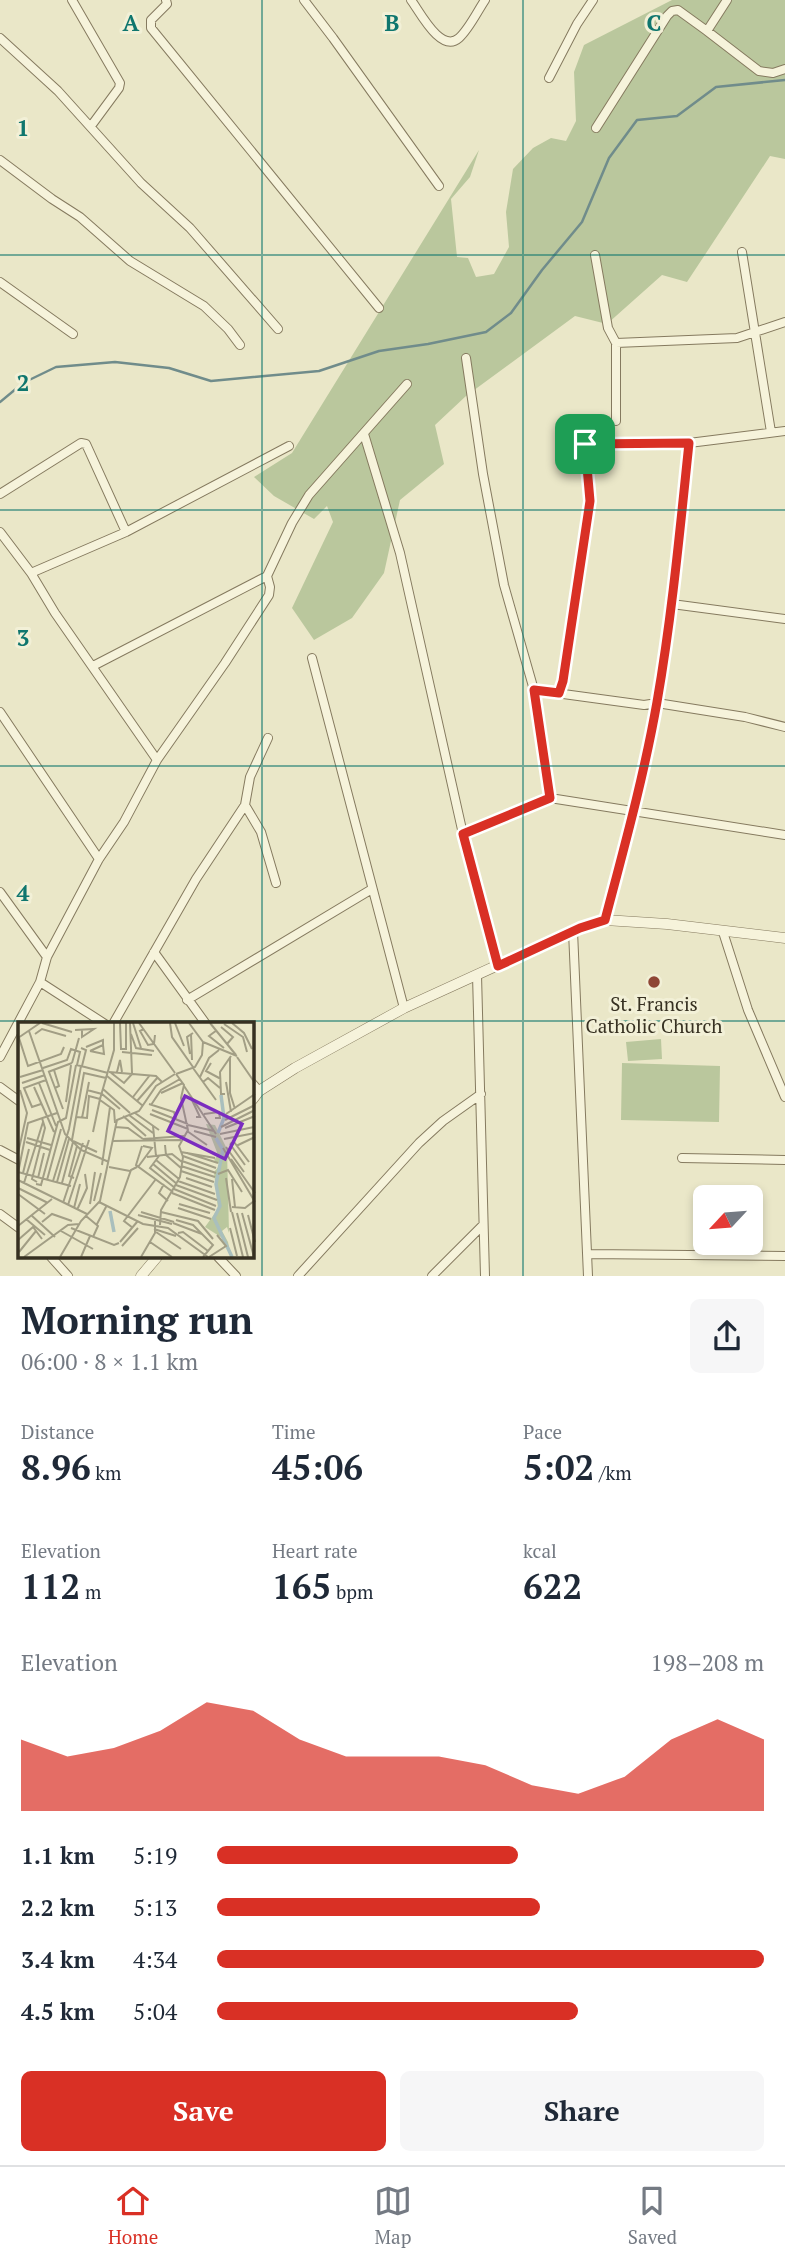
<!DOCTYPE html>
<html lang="en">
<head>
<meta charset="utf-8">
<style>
  :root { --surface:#fff; --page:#f6f6f7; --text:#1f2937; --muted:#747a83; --line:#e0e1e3; --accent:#d93025 }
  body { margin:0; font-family:"PT Serif",serif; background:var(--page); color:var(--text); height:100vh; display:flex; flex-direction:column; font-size:26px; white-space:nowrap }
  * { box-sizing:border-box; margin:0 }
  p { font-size:23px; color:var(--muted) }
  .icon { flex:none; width:38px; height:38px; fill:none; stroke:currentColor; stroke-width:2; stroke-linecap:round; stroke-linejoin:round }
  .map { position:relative; height:1276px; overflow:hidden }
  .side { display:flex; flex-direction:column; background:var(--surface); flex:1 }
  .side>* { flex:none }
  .needle { width:46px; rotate:244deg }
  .buttons { position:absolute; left:693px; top:1185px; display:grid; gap:14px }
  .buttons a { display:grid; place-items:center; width:70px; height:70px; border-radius:10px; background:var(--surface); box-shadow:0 4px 10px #0003; font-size:35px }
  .pin { position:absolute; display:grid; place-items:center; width:60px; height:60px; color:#fff; margin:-30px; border-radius:14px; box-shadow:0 4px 10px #0006 }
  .round { display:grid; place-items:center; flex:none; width:74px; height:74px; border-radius:10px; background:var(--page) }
  .overview { display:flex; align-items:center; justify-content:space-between; height:119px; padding:0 21px }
  h1 { font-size:38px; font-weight:600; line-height:52px }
  .figures { display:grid; grid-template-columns:repeat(3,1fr); gap:10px; height:119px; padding:7px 21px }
  .figures div { display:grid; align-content:center }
  .figures b { font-size:35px; font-weight:600 }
  .figures small { font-size:19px; font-weight:400 }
  .figures p { font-size:19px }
  .chart { height:196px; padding:14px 21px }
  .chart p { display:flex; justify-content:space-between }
  .chart svg { width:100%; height:126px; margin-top:7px; fill:var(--accent); opacity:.7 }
  .action { display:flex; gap:14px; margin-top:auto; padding:14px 21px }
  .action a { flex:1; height:80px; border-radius:10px; background:var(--accent); color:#fff; font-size:28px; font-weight:600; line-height:80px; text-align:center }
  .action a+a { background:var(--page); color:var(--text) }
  ul { padding:0 21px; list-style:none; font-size:23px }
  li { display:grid; grid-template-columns:112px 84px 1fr; align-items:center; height:52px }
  li i { height:18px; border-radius:9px; background:var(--accent) }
  .tabs { display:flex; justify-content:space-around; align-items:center; height:98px; border-top:2px solid var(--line); background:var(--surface); font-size:19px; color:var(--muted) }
  .tabs a { display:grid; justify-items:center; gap:4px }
  .tabs .selected { color:var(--accent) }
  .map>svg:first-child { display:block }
  .green { fill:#bac79d }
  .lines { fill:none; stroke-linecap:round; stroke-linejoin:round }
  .stream { stroke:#708c8b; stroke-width:2.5 }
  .minor-casing { stroke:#857a5f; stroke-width:10 }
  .tertiary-casing { stroke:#857a5f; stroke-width:11 }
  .minor { stroke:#f6f3db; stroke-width:8 }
  .tertiary { stroke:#f6f3db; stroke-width:10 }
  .route-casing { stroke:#fff; stroke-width:14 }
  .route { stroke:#d93025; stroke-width:9 }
  .grid { fill:none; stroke:#0f766e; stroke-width:2; stroke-opacity:0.55 }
  .poi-dot { fill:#8e4635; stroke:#f2f0d7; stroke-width:2.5 }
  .labels { text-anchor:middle; stroke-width:6; stroke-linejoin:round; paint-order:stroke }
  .poi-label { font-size:19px; fill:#363021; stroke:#f2f0d7 }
  .inset-river { fill:none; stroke:#a9bfbd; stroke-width:3.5 }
  .inset-road { fill:none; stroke:#a29e85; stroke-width:2 }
  .view { fill:#7b2cbf; fill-opacity:0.15; stroke:#7b2cbf; stroke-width:3.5 }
  .inset-edge { fill:none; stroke:#363021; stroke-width:3.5 }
  .grid-label { font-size:23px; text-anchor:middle; font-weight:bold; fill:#0f766e; stroke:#f2f0d7; stroke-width:6; stroke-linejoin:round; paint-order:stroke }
</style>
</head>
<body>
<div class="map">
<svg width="785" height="1276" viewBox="0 0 785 1276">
  <rect width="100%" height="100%" fill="#eae7c8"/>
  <!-- green -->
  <path class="green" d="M672,0H785V159L770,156L687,282L662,275L607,324L575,316L466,396L435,425L444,464L400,500L384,573L352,618L314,640L292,608L333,522L327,506L314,519L274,496L254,477L292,453L479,150L470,177L451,199L457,257L468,258L476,277L494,274L509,247L506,212L513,169L533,148L551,138L566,141L576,121L574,72L584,45Z
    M661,1039L662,1059L628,1061L626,1042Z
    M622,1063L720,1066L719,1122L621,1120Z"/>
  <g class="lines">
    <!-- stream -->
    <path class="stream" d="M0,402L23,383L56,367L115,362L169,368L211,381L319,371L379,351L428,344L486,332L511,313L542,270L582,222L609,158L637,120L677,116L716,87L785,80"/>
    <!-- minor casing -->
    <g class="minor-casing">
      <path id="minor" d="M72,0L120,83L119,88L91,126
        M166,0L167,4L151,20V28L379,308
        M304,0L333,38L439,186
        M411,0C420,12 441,54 459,38C469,29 477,12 485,0
        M707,31L759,71L773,73L785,69
        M0,38L58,91L141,183L190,228L278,329
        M549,78L577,24L593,0
        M596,128L667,16L672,11L678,10L707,31L727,0
        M0,160L52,199L80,217L130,261L204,306L228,329L240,345
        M742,252L771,432
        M595,255L608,328L616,343
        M0,282L73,334
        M466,358L483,474L504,585L534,690L550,798
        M616,421V343L737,338L785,322
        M364,434L400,553L463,834L498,966
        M561,442L580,444L689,443L785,431
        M0,494L81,443L86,444L126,532
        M0,532L31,573L55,613L157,760
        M31,573L126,532L289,446
        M672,604L785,619
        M312,658L404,1008
        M93,666L267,576L292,523L309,495L407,384
        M534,690L644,705L657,703L745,717L785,727
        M559,693L563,681L590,501L585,444
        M0,712L99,859
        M245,805L250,777L268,738
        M463,834L550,798L785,835
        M0,892L47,957
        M605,920C624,848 644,776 657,702C672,616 680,529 689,443
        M573,931L588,1276
        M723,932L748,1010L785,1097
        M154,952L206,1024
        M477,975L485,1276
        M40,982L105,1024
        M187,1000L372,889
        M113,1024L196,879L245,805L261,832L276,883
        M0,1057L40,982L47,957L99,859L124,822L157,760L225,663L269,595L270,587L267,576
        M252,1083L259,1091
        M0,1087L19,1101
        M0,1150L19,1160
        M682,1158L785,1160
        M0,1214L19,1228
        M588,1254L785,1256
        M51,1257L68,1276
        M218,1257L236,1276
        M298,1276L419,1143L443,1121L481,1094
        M432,1276L483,1225"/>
    </g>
    <!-- tertiary casing -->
    <g class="tertiary-casing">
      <path id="tertiary" d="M252,1100L259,1091L295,1068L404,1008L542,945L580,928L605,920L667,924L785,938
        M141,1276L157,1257"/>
    </g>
    <!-- minor -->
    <use href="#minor" class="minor"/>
    <!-- tertiary -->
    <use href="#tertiary" class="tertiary"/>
  </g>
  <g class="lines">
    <!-- route casing -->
    <g class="route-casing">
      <path id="route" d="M689,443C680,529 672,616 657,702C644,776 624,848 605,920L580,928L498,966L463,834L550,798L534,690L559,693L563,681L590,501L585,444Z"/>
    </g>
    <!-- route -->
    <use href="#route" class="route"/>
  </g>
  <!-- grid -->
  <path class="grid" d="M262,0V1276M523,0V1276M0,255H785M0,510H785M0,766H785M0,1021H785"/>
  <!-- markers -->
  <circle class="poi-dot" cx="654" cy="982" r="7"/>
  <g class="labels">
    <!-- poi labels -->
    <g class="poi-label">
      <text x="654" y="1011">St. Francis<tspan x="654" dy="22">Catholic Church</tspan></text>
    </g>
  </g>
  <!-- overview -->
  <g transform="translate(18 1022)">
    <rect width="236" height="236" fill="#eae7c8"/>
    <path d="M188,102L197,103L209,127L211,211L209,205L204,209L210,220L213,235L206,217L187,205L200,187L196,150L202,143L196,138L200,133Z" fill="#bac79d"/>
    <path class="inset-river" d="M200,111L206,96L203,73M198,116L205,128L198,162L202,184L196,196L214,235M92,189L96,210"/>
    <path class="inset-road" d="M24,1L54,10M102,1L103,27H108V1M112,1L114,51M115,1L123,26M121,1L157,51M152,1L154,15L175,45M157,1L166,24M192,1L218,33M214,1L226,11L234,27M206,2L225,15L229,30M203,5L215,15L209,22M126,7L122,9L130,23L136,22L137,13M57,8L76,7L64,15V8M199,8L191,14L206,26M11,9L47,112L63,128L91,140M17,12L24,7L48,14M113,12L118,26L136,29M173,12L174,38M0,16L22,1M1,16L10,44L43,32L46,25M185,20L219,34M68,25L85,18V23L72,29M63,26L68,28L64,44M72,29L86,32L85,23M104,30L134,33M172,32L169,15L175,11M219,35L237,61M212,36V71L217,87M54,41L61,16M193,41L188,49L203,57M63,44L90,51M25,46L49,38L53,27L62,30L59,43M175,46L198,78M36,48L41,64L37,66M30,50L54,41M31,50L45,87M91,50L138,54L144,60M92,50L106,61L114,52M99,50L102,38L104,50M158,52L177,45L184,33L185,20L171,1M89,54L125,84M2,55L25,48M182,55L191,36L201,28M185,60L190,56L202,66M208,60L213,90M4,61L27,53M21,61L38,104M166,64L198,112M16,65L36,110M85,67L112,91M69,68L84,72L102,87M143,71L165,61M207,72H203L202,50L213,34M115,75L132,53M173,76L182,95H178M82,78L96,88L97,101M119,79L140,55M48,80L53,43M23,82L14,85L6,66L28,58M131,82L156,90L158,97M133,83L143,68L162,57M134,88L170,102M117,91L141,108M132,92L170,107M186,92L201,90L202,96H197M208,92L237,72M111,93L135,111M105,94L128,114M58,95L69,96L71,74L82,77L96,28V1M64,96L71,60M207,98L237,83M170,103L196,109M135,104L138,134M97,105L110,106L125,117M203,105L237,88M207,106L237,94M169,109L189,123M176,109L198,115M75,110L82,77M202,112L236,105M9,116L33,123M125,117L166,114M206,117L237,111M54,118L66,51L88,56M55,119L79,130M95,119L163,118M8,120L32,128M212,122L216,120L231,140M212,122L227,143M147,123L148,133L163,146M124,124L118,143L155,170M218,124L237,115M208,125L226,150M205,126L237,180M163,130L197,136M0,131L9,91L2,68M169,131L200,141M141,134L135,142L159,162M165,134L198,146M129,135L154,132L164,140M213,137L237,171M138,138L161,157M164,139L198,151M135,142L132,146L157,166M84,143L92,85M163,144L197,155M91,145L112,149M120,145L134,126L125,124M163,149L196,160M0,150L53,164M0,151L10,101L39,91M5,151L11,127M200,152L210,148L224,170M20,156L26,131M56,156L51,154L59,124M168,156L194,165M208,156L213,190M214,157L217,185M0,158L69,192M29,158L43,107M35,159L51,107L63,44L58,43M160,159L197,172M19,160L14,157L27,106L24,96M39,160L51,117M6,161L25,100M44,161L55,120M18,162L23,163L40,100L48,96L58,43M146,162L141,171L150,179M158,163L199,178M0,166L30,181M156,167L198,184M154,171L197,188M0,172L27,192M76,179L83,151M102,179L113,148L119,145M81,180L125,202L150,206L190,235M45,181L65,121M72,182L77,150M161,182L192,191M50,183L71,118M214,185L227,186L236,179M56,186L62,162M160,186L193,197M59,188L69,166L67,152M123,190L156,200M143,190L180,199L195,217M214,190L225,235M219,191L230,235M224,191L236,235M13,193L37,215M120,193L154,202M230,193L237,220M68,194L80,204L75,215M8,197L27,213M158,198L175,203L195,223L185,235M24,200L34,192L54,199M155,201L184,212M79,202L89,183M142,203L143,188L162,155L165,135L161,124L170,108L163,76L166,63L158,52M0,204L34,177M53,206L96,223L101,221M115,206L106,199L138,157M212,206L219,234M136,207L158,214M43,209L75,227M138,210L163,227M160,211L165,210L190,229M0,218L15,205L24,217M102,220L119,200M132,220L154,235M104,224L120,206M1,230L18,209M6,235L50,203L61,202M42,235L63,199L82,179L99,98L121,89L138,64L157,52M63,235L72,214M123,235L137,211V199M191,235L208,224L199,213"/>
    <path class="view" d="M167,74L224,102L207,137L150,109Z"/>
    <rect width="236" height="236" class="inset-edge"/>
  </g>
  <g class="grid-label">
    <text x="131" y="31">A</text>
    <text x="392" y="31">B</text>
    <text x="654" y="31">C</text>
    <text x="23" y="136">1</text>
    <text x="23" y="391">2</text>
    <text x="23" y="646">3</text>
    <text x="23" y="901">4</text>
  </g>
</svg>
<div class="buttons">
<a><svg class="needle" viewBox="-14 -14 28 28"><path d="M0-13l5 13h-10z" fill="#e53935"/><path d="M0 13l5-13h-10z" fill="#747a83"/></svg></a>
</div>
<div class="pin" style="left:585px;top:444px;background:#1e9e55"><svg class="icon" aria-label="arrive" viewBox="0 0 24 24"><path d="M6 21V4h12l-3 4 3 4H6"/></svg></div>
</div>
<section class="side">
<div class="overview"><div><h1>Morning run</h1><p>06:00 · 8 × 1.1 km</p></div><a class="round"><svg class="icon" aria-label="share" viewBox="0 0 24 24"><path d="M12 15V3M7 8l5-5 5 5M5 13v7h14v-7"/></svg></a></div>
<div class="figures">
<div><p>Distance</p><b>8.96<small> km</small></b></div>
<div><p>Time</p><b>45:06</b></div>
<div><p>Pace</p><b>5:02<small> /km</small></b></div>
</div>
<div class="figures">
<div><p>Elevation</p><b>112<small> m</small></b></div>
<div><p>Heart rate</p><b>165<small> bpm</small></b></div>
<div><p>kcal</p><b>622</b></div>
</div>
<div class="chart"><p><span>Elevation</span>198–208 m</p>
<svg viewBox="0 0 160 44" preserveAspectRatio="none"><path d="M0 44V19L10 25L20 22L30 16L40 6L50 9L60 19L70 25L80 25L90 25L100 28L110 35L120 38L130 32L140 19L150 12L160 19V44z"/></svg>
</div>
<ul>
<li><b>1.1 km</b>5:19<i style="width:55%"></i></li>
<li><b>2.2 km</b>5:13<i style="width:59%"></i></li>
<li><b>3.4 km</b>4:34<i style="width:100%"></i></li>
<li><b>4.5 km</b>5:04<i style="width:66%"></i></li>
</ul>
<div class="action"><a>Save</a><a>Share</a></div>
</section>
<nav class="tabs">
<a class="selected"><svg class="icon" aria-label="home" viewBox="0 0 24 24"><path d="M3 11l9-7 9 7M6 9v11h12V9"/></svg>Home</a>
<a><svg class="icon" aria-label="map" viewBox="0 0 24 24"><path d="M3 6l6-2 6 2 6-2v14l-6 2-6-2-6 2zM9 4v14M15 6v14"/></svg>Map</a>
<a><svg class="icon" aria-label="saved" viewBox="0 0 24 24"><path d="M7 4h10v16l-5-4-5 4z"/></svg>Saved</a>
</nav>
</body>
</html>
